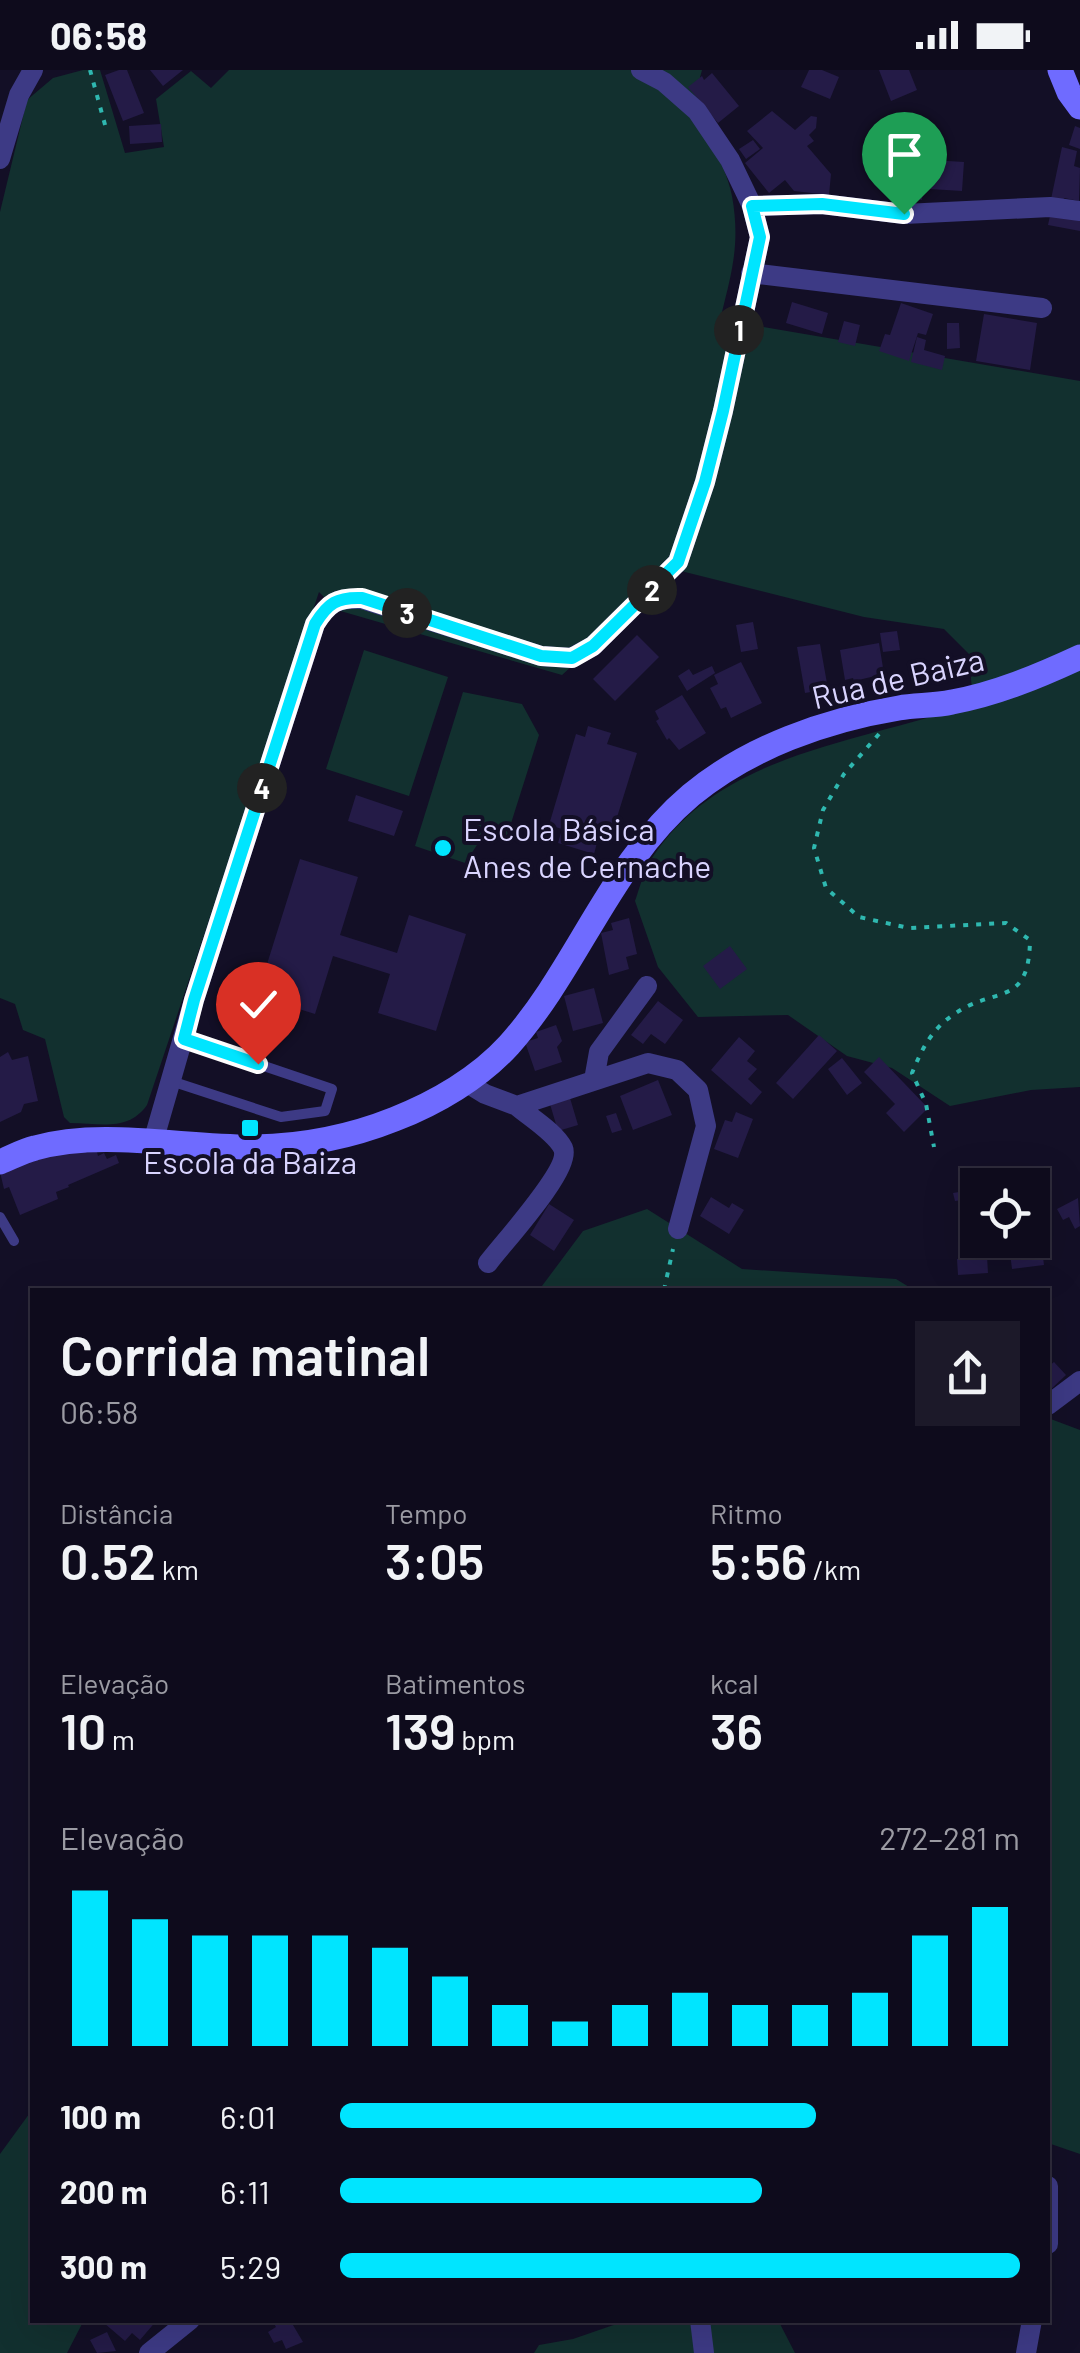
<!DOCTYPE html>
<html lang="pt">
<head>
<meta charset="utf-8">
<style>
  :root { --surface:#0e0b1c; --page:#1c1929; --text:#f1f3f6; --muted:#9b9ba3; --line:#2e2b3b; --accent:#00e5ff }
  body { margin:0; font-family:Barlow,sans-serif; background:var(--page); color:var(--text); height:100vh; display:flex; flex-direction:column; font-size:38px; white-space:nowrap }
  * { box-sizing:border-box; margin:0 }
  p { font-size:32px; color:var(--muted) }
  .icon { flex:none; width:55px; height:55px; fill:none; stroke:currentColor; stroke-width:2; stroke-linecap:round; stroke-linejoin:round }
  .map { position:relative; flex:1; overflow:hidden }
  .sheet { position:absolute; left:30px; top:1218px; width:1020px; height:1035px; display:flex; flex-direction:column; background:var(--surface); border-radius:0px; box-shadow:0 10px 40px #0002,0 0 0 2px var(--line) }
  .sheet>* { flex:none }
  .buttons { position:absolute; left:960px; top:1098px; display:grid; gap:20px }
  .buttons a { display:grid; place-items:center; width:90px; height:90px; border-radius:0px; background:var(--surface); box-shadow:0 10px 40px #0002,0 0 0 2px var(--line); font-size:50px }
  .pin { position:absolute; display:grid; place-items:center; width:85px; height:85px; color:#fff; margin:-102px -42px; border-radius:50% 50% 50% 0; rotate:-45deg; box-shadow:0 0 10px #0007 }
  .pin .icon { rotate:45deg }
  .km { position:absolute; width:50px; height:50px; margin:-25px; border-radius:50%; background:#222; color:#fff; font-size:28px; line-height:50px; text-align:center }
  .round { display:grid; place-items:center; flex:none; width:105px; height:105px; border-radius:0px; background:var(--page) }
  .headline { display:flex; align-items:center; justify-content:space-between; height:170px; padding:0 30px }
  h1 { font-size:55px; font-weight:600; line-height:75px }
  .metrics { display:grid; grid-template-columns:repeat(3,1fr); gap:15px; height:170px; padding:10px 30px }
  .metrics div { display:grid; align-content:center }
  .metrics b { font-size:50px; font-weight:600 }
  .metrics small { font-size:28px; font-weight:400 }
  .metrics p { font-size:28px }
  .chart { height:280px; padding:20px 30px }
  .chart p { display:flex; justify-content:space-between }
  .chart svg { width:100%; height:180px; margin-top:10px; stroke:var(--accent); stroke-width:6 }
  ul { padding:0 30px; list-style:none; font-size:32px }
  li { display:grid; grid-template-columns:160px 120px 1fr; align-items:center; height:75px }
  li i { height:25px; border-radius:12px; background:var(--accent) }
  .status { display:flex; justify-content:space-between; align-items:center; height:70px; padding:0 50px; background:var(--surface); direction:ltr }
  .status svg { height:28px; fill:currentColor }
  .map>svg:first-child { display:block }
  .green { fill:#12302f }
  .building { fill:#241b47 }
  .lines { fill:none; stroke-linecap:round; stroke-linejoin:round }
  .path { stroke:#2fb8b0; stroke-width:4; stroke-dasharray:5 8; stroke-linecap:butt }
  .lane { stroke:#3d3a85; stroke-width:10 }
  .street { stroke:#3d3a85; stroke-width:20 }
  .secondary { stroke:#6f6bff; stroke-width:25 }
  .route-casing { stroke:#fff; stroke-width:20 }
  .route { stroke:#00e5ff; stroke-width:12 }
  .poi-dot { fill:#00e5ff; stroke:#130f26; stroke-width:4 }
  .labels { text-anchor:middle; stroke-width:8; stroke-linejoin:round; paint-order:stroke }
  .street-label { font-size:32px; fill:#d9d4ff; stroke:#130f26 }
  .poi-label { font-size:32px; fill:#d9d4ff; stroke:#130f26; text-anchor:start }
</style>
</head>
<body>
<div class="status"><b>06:58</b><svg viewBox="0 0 49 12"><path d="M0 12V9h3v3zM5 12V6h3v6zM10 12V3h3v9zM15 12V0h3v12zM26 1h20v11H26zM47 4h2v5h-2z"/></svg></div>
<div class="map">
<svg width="1080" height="2283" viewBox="0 0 1080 2283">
  <rect width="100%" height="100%" fill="#130f26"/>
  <!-- green -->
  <path class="green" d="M83,0H100L125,83L164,77L156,29L191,1L211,18L229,0H702C686,53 723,78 732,126C740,171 733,198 722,242L752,255L1080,311V1017L1031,1020L950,1036L892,998L847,986L788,945L698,947L658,897L635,831C640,817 644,800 652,788C721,681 864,673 973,633L969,584L944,559L864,547L677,500L562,605L337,540L319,522L147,1035C128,1062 100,1053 70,1053L64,1047L45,969L23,960L15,934L0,928V142L27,30L53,8Z
    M364,580L448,607L409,726L326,699Z
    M463,622L522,634L539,665L507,766L487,760L465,793L415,776Z
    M647,1139L742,1199L896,1209L914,1220H539L583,1161Z
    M1048,1348L1080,1360V2084L1048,2073Z
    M32,2040V2250H84L67,2283H0V2084Z
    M628,2250H778L795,2283H534L539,2275L573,2269Z"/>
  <!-- building -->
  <path class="building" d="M119,0H127L144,43L123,51L105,5Z
    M150,0H183L163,16Z
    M809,0H822L839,7L830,29L801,17Z
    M879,0H909L917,20L891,31Z
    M712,3L739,36L718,53L688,17L702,6L704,10Z
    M772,41L795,60L811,46L817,47L816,58L809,65L814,71L807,76L831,104L829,125L794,121L785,110L769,123L745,93L763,78L747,61Z
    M161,54L162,72L130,74L129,56Z
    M1075,56L1080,58V79L1069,75Z
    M753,70L760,79L746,89L739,79Z
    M1062,77L1077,81L1074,96L1080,98L1079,131L1064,128L1062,136L1050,134Z
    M890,89L925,92L922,130L886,126Z
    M932,90L964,92L962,121L930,119Z
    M1051,141L1080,147V161L1048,155Z
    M792,232L828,243L822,264L786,253Z
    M901,233L933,244L926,265L918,263L909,291L879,281L885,264L890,265Z
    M984,244L1037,253L1030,300L976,291Z
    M844,251L860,255L855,276L838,272Z
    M947,253H959L960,278L947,279Z
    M917,267L926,270L924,280L945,286L942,300L911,292Z
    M753,552L758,579L741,582L736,555Z
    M897,561L900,580L883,582L880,563Z
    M637,565L659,587L615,631L593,609Z
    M879,573L884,604L854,611L853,608L845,610L840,580Z
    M820,574L828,619L805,623L797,577Z
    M741,592L762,633L731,648L726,637L721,639L710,618L718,614L714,605Z
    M712,596L715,603L687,621L678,606L689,599L693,605Z
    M682,625L706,663L679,680L669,668L667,670L656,651L659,649L655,641Z
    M588,656L611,663L607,674L637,683L609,773L598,769L594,784L558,773L562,759L549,755L576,664L585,667Z
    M356,725L403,741L394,766L348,751Z
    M300,789L358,807L340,865L397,883L409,845L466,864L436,961L378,943L390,904L333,886L315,944L257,926Z
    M629,848L637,884L626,887L629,899L609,905L601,863L613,860L611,853Z
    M730,876L747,899L720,919L703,896Z
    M594,918L603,953L573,961L564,926Z
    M658,931L683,950L665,974L651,964L643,974L631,965Z
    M556,955L562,971L557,977L562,992L535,1001L525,972L538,968L536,962Z
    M819,965L837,981L793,1029L776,1013Z
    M739,967L755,981L747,991L757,999L748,1009L762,1022L751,1035L711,1000Z
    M8,982L12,990L28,986L38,1031L24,1034L21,1042L0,1052V987Z
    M879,987L928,1038L904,1062L886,1043L895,1034L864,1002Z
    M842,988L862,1013L847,1025L828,999Z
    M658,1010L672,1045L633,1060L620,1026Z
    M570,1028L578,1055L558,1061L550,1034Z
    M736,1042L753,1049L738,1088L714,1079L725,1050L732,1052Z
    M616,1043L622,1060L612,1063L606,1046Z
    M85,1080L87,1083L97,1082L98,1086L104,1083L107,1089L116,1085L119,1093L68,1115L69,1117L56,1122L58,1129L20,1145L9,1117L4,1119L0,1102L37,1087Z
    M978,1119V1128L955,1131L953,1123Z
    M711,1127L729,1138L732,1133L744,1140L729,1164L700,1146Z
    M1078,1128L1080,1156L1075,1159L1069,1147L1063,1150L1057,1139Z
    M549,1134L574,1150L554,1181L530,1165Z
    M1042,1179L1044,1195L1012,1199L1010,1183Z
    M987,1186L988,1203L958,1205L957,1189Z
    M1054,1292L1066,1305L1048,1322V1297Z
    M107,2250H157L140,2270L132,2263L125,2271L104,2253Z
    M272,2250H290L303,2272L286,2279L282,2270L274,2273L268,2262L276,2257Z
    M107,2262L116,2281L97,2283L90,2270Z"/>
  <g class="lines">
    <!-- path -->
    <path class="path" d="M90,0L107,62
      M879,664L844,704L823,740L814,778L826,818L859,847L909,858L1006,853L1030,870C1029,939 994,915 953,945C931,960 922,979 912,1003L926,1034L934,1077
      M664,1220L673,1179"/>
    <!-- lane -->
    <path class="lane" d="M171,1011L281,1047L325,1041L332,1019L184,969
      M0,1147L14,1171"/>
    <!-- street -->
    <path class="street" d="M0,89L19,25L33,0
      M752,136L822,134L904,144L1050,137L1080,141
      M751,203L1042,238
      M594,1010L599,982L647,916
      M467,1013L485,1024L517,1036L648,993L677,1000L698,1020L706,1056L678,1159
      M153,1072L194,930L315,554C328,533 337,527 362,529L541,586L571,588L593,576L678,492L705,412L723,341L760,167L752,136L730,90L697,41L664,12L641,0
      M488,1193C502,1174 572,1099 563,1078C556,1063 530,1047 517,1036
      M1048,1335L1080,1311
      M1048,2116V2174
      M700,2250L704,2283
      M149,2283L190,2250
      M1026,2283L1032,2250"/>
    <!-- secondary -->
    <path class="secondary" d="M1060,0L1069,22L1080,37
      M0,1092C12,1087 23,1081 35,1078C103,1059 185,1078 255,1077C303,1076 350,1067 395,1049C436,1033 479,1008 509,975C578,898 610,793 691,725C749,677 826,650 899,638C916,635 934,636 952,632C996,624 1039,606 1080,587"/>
  </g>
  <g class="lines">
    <!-- route casing -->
    <g class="route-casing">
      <path id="route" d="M258,994L184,969L194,930L315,554C328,533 337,527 362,528L541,586L572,588L593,576L678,492L705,412L723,341L760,167L752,136L822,134L904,144"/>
    </g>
    <!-- route -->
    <use href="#route" class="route"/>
  </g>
  <!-- markers -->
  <g class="poi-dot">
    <circle cx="443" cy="778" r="10"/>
    <rect x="240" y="1048" width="20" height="20" rx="5"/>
  </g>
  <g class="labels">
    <!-- street labels -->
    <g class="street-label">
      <text transform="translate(898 609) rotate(-13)" y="11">Rua de Baiza</text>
    </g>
    <!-- poi labels -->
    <g class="poi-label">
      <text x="463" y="771">Escola Básica<tspan x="463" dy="37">Anes de Cernache</tspan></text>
      <text x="250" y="1104" text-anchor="middle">Escola da Baiza</text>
    </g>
  </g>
</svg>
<div class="buttons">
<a><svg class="icon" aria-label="locate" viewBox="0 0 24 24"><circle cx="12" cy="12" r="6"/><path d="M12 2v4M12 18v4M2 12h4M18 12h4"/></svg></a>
</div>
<div class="pin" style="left:904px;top:144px;background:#1e9e55"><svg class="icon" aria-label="arrive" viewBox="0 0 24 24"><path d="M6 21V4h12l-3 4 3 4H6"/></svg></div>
<div class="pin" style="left:258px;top:994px;background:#d93025"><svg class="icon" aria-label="check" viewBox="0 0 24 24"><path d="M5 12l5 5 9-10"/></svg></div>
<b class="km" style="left:739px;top:260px">1</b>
<b class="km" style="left:652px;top:520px">2</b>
<b class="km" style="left:407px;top:543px">3</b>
<b class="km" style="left:262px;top:718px">4</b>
<section class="sheet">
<div class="headline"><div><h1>Corrida matinal</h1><p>06:58</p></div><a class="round"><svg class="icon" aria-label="share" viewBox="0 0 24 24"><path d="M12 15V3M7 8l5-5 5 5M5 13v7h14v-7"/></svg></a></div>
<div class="metrics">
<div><p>Distância</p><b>0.52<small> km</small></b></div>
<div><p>Tempo</p><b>3:05</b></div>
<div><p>Ritmo</p><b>5:56<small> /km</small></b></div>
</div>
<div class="metrics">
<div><p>Elevação</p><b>10<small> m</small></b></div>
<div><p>Batimentos</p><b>139<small> bpm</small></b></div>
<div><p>kcal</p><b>36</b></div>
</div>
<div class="chart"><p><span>Elevação</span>272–281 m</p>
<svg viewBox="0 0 160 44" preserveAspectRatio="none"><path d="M5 44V6M15 44V13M25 44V17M35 44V17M45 44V17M55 44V20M65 44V27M75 44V34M85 44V38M95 44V34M105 44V31M115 44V34M125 44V34M135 44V31M145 44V17M155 44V10"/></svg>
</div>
<ul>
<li><b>100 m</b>6:01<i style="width:70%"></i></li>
<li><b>200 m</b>6:11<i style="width:62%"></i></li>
<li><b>300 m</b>5:29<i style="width:100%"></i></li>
</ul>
</section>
</div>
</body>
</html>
